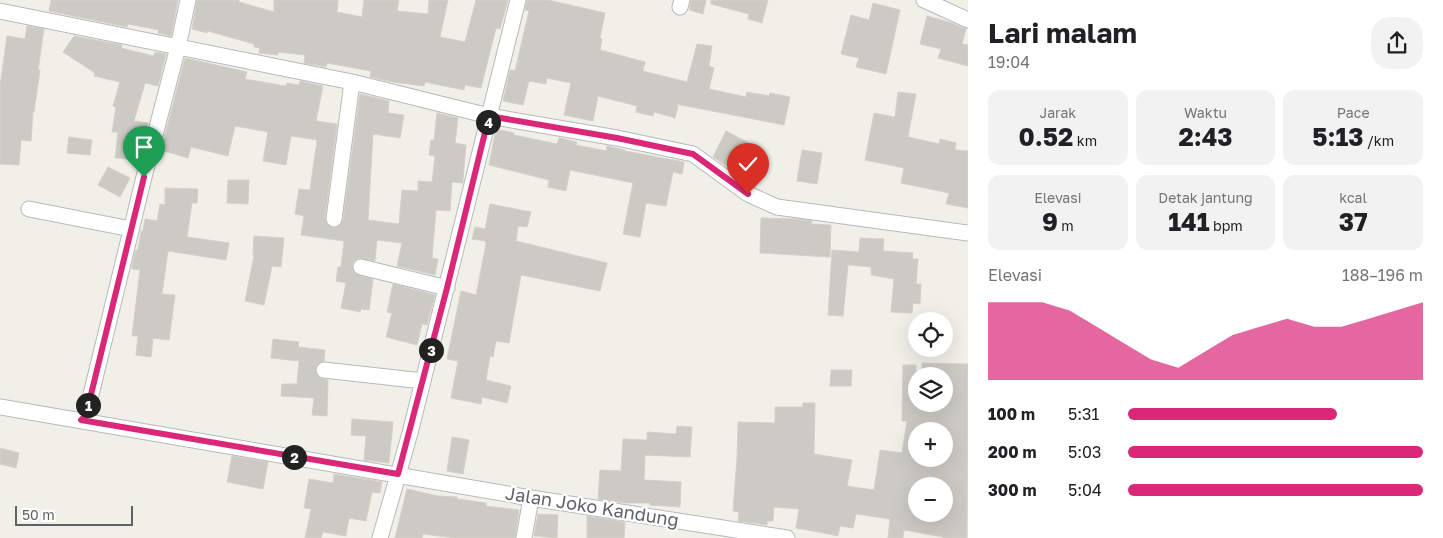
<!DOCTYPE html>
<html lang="id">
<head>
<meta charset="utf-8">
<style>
  :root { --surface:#fff; --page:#f2f2f2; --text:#202124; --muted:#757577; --accent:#db2777 }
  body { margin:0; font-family:"Golos Text",sans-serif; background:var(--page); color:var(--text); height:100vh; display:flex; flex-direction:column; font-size:19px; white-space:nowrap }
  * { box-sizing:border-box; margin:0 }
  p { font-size:16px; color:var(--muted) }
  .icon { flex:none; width:28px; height:28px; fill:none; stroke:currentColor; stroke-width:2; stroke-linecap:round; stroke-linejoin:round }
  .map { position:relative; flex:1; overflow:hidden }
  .sheet { display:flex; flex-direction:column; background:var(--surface); width:475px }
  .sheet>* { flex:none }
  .fabs { position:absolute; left:908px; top:312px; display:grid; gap:10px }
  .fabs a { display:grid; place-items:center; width:45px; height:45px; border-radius:50%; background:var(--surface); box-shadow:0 5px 20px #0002; font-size:25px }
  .scale { position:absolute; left:15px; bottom:12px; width:118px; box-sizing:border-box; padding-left:5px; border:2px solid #5f6267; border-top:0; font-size:14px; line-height:18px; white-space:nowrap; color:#5f6267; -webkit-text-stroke:4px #fff; paint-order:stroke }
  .pin { position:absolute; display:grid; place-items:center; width:42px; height:42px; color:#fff; margin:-51px -21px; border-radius:50% 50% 50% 0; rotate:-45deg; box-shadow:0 0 5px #0007 }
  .pin .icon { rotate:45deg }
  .km { position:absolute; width:25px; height:25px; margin:-12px; border-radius:50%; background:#222; color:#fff; font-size:14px; line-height:25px; text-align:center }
  .round { display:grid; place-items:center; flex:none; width:52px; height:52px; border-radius:20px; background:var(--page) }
  .headline { display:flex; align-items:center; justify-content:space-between; height:85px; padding:0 20px }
  h1 { font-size:28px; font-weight:700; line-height:38px }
  .figures { display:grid; grid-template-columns:repeat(3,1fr); gap:8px; height:85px; padding:5px 20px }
  .figures div { display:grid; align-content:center; border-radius:12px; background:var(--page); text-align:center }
  .figures b { font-size:25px; font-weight:700 }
  .figures small { font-size:14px; font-weight:400 }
  .figures p { font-size:14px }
  .chart { height:140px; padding:10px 20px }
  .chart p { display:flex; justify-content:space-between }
  .chart svg { width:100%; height:90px; margin-top:5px; fill:var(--accent); opacity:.7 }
  ul { padding:0 20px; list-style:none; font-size:16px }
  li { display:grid; grid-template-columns:80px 60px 1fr; align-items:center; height:38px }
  li i { height:12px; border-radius:6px; background:var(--accent) }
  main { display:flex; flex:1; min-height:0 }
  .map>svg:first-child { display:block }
  .building { fill:#cccac4; stroke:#d5d1c6; fill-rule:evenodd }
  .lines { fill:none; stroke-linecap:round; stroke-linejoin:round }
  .minor-casing { stroke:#b7b9bd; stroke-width:17 }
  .minor { stroke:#fff; stroke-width:15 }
  .route-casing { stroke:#fff; stroke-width:10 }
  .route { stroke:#db2777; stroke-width:6 }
  .labels { text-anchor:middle; stroke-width:4.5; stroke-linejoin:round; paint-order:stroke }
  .street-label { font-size:18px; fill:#5f6267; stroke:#fff }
</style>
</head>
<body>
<main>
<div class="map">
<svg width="968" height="538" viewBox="0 0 968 538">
  <rect width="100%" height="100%" fill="#f0efe8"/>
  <!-- building -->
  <path class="building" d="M51,0H178L171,36L158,33L159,30L128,24L127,27L49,11Z
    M197,0H239V2L274,12V0H338L337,12L362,17L364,0H399L397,11L428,14L429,0H448L440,37L465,42L476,0H508L500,29L496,28L481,88L465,85L464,90L425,82L424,86L392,82L370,77L371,71L327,63L326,67L304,63L305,55L278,52V55L259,53L260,48L254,47V44L208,31L207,33L192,29Z
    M527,0H548L605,13L600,38L602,39L600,50L645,62L643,71L687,82L697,44L712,46L709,66L714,68L709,89L746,97L747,92L769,96L770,93L790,97L784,125L676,104L678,106L675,118L654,112L653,116L636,112L637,106L598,96L593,121L564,115L571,83L547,78L546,84L529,81L523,105L503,101L510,70L515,71L529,11L525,10Z
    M691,0H706L703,14L689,10Z
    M711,0H768L762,23L748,19L749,14L711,4Z
    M873,3L900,10L886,74L856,67L859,58L841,54L851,15L869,20Z
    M927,16L949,22L966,29L962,44L968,45V66L938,58L941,49L920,44Z
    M27,26L44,29L38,70H40L34,112H33L31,141L21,140L19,165L0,164V86L7,36L25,39Z
    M74,36L122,45L121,48L154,56L155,52L166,54L158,86L145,83L134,121L148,123L139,160L115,158L118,132H112L116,107L113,106L120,82L94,76L95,73L63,52Z
    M185,58L247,72L245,79L286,86L287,83L299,85L300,81L323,86L316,121L337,124L325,218L326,223L332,228L338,227L343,220L360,94L389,101L388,113L404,115L400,138L373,134L368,220L399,224L402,190L418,191V181L432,182L435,156L429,155L431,140H434L437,113L458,118L455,143L466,145L463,180V183L452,182L450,211L436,210L432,258L438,259L435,275L397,266L402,243L377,240L375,261L359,258L354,261L352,265L355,274L373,279L369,310L361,309L360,312L341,308L346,283L336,281L338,267H341L344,241L301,235L304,216L295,214L299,189L310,190L317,140L291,136L286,165L263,161L268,132L235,126L228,156L191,147L188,158L161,150Z
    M898,92L916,94L908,137L939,144L940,139L956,143L955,150L968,151V208L946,204L949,193L901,183L904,168L865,160L874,113L895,117Z
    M496,129L514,133V135L557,144L559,138L577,142L576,145L606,151L607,146L625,150V151L684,162L682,174L673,172L666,206L646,203L640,237L623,234L633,183L570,170L566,191L548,187L549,180L489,165Z
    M726,131L758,148L743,177L713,157Z
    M69,137L92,140L90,155L67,153Z
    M802,150L822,153L817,184L797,181Z
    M108,167L130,178L120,197L98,185Z
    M228,180H249L248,204L227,203Z
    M165,188L198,189L197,203H192L187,237L229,243L226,260L168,251L162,294L175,295L169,340L153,338L151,357L136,355L138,336H132L140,270L132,269V265L136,250H138L141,231H143L145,219L157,221L160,204L165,205Z
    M490,204L531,212L527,227L518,226L516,241L607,263L600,291L521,275L509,343L496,341L493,357L490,356L486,380L511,386L507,403L482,397L481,404L451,398L458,361L447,359L461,291L476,295L486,244L485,241L472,239L475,227L485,229Z
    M761,218L796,219L812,221L811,224L831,225L830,257L760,253Z
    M254,236L284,238L281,267L272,266L264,305L245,301L254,256L253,255Z
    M860,238L884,239L883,251L913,253L912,259H918L916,284H921L920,304L913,303L912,313L891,312L894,279L871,275V267L848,265L843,316L828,315L832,250L859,252Z
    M393,284L435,295L427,325L422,324L417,345L386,337L392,313L387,312Z
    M273,339L299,342L298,347L325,350L324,361L317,364L315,369L318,377L328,380L327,416L312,415L314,398L281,396L282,384H297L299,361L271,358Z
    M922,363L968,364L967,538H942L943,537L904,530L903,538H888L890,519L856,514L853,528L840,526L838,536L818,532L796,528L799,509L774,507L773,521H767V525L738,521L739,512L733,511L737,458L738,422L775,423V407H803V403H815L814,454L852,460L847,486L874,490L880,450L902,453L907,421H902L903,365H916V404H944V376H922ZM916,431H944V463L916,460ZM916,486H944V514H916Z
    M831,370H852L851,386H830Z
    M352,419L393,422L389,463L364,460L366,436L351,435Z
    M677,426L692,427L690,457L645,455L644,480L681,482L680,507L650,505V503H626L598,499L600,470L621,471L623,439L647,440V432L676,434Z
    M452,437L469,440L463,474L447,471Z
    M0,448L19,453L16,468L0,464Z
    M232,456L268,462L263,489L227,482Z
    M334,474L382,482L380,493L372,492L366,521L349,518L346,536L323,532L321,538H305L311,509L304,508L309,479L333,483Z
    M407,489L438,496L457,497V499L486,503V506L519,510L515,538H455L423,534L422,538H395Z
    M538,514L558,515L557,538L534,536Z
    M587,516L625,522L624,538H587Z"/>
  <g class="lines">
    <!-- minor casing -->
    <g class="minor-casing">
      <path id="minor" d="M924,0L968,20
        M680,7L682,0
        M0,11L352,82L489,116L617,138L693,154L748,194L777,207L968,233
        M29,209L131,229
        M334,219L352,82
        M361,267L447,288
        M324,370L423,381
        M0,407L531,498L787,538
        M81,420L86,415L144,177L178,47L188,0
        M380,538L410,433L518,0
        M524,538L531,498"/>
    </g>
    <!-- minor -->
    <use href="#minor" class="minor"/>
  </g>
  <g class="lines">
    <!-- route casing -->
    <g class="route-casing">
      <path id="route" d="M144,177L86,415L81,420L398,474L447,288L489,116L617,138L693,154L748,194"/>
    </g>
    <!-- route -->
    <use href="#route" class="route"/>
  </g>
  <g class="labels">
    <!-- street labels -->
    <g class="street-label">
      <text transform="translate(592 507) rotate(9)" y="6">Jalan Joko Kandung</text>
    </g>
  </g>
</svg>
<div class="fabs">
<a><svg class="icon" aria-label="locate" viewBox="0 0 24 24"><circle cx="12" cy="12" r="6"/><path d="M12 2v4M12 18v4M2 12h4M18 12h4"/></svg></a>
<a><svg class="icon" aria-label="layers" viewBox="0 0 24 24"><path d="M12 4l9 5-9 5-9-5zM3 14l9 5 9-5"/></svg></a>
<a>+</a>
<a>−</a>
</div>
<div class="scale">50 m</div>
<div class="pin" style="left:144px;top:177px;background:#1e9e55"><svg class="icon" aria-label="arrive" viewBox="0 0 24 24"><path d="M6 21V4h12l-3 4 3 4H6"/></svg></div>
<div class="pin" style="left:748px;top:194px;background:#d93025"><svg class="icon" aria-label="check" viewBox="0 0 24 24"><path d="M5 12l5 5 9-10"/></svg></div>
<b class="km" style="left:88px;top:405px">1</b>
<b class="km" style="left:294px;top:457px">2</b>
<b class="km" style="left:431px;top:350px">3</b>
<b class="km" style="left:488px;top:122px">4</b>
</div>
<section class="sheet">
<div class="headline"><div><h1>Lari malam</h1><p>19:04</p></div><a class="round"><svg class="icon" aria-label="share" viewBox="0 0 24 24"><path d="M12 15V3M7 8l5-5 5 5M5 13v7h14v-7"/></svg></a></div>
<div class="figures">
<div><p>Jarak</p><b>0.52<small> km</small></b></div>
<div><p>Waktu</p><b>2:43</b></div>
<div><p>Pace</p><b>5:13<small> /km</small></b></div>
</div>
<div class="figures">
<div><p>Elevasi</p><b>9<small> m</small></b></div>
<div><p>Detak jantung</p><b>141<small> bpm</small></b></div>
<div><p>kcal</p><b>37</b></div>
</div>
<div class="chart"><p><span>Elevasi</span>188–196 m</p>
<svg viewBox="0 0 160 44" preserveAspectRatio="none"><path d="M0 44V6L10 6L20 6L30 10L40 18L50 26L60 34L70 38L80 30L90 22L100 18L110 14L120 18L130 18L140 14L150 10L160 6V44z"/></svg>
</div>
<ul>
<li><b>100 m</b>5:31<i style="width:71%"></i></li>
<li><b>200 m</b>5:03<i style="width:100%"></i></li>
<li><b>300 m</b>5:04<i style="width:100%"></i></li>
</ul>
</section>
</main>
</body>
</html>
